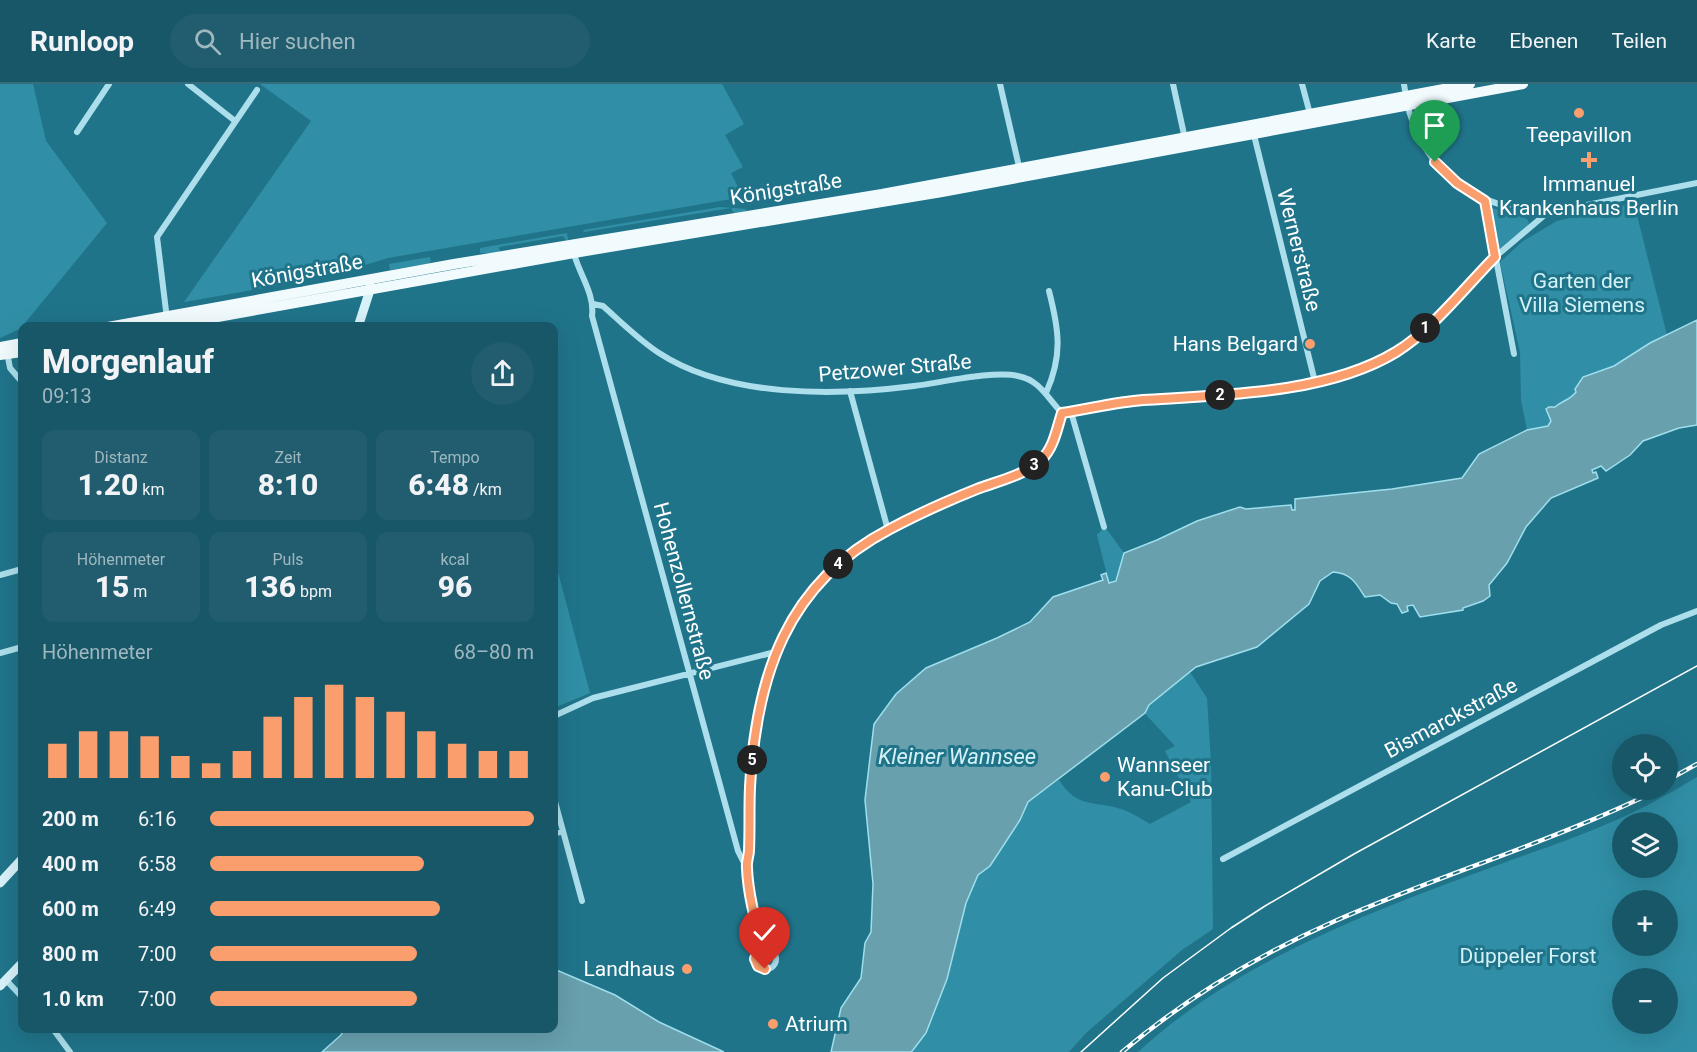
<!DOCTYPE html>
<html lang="de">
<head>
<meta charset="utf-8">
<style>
  :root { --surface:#185768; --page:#215d6e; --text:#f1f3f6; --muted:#9fb8c0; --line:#366d7c; --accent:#f99e6c }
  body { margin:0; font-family:Roboto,sans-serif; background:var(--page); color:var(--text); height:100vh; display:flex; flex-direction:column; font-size:22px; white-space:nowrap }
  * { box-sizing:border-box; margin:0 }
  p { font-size:20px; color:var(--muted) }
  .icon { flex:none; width:33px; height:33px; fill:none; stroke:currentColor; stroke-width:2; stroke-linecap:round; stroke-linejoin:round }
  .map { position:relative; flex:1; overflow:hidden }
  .panel { position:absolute; left:18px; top:238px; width:540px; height:711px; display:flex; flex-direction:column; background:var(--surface); border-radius:12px; box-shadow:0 6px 24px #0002 }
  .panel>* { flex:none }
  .controls { position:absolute; left:1612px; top:650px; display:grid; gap:12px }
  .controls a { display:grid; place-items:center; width:66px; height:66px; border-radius:50%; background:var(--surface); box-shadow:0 6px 24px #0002; font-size:30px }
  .pin { position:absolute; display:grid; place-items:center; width:51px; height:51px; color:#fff; margin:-62px -26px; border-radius:50% 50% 50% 0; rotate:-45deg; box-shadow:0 0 6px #0007 }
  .pin .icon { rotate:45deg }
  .km { position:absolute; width:30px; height:30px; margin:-15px; border-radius:50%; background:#222; color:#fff; font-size:16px; line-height:30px; text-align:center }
  .round { display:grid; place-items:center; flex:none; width:63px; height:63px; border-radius:32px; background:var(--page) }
  .summary { display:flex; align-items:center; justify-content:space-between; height:102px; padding:0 24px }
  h1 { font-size:33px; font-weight:800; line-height:45px }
  .metrics { display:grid; grid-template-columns:repeat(3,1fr); gap:9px; height:102px; padding:6px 24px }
  .metrics div { display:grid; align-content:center; border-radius:12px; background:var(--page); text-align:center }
  .metrics b { font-size:30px; font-weight:800 }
  .metrics small { font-size:16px; font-weight:400 }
  .metrics p { font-size:16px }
  .chart { height:168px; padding:12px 24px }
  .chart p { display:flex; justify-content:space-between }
  .chart svg { width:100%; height:108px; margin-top:6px; stroke:var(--accent); stroke-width:6 }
  ul { padding:0 24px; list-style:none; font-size:20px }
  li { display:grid; grid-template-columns:96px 72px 1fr; align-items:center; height:45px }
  li i { height:15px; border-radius:8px; background:var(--accent) }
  header { display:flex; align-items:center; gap:36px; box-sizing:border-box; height:84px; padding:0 30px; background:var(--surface); border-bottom:2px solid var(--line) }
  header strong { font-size:28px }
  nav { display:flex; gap:33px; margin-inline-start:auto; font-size:21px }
  .search { width:420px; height:54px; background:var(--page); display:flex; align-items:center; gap:15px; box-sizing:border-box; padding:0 21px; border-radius:33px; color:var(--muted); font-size:22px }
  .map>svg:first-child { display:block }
  .green { fill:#308fa6; fill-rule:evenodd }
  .water { fill:#68a0ae; stroke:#9fdfed; stroke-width:1.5 }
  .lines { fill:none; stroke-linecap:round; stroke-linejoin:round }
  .street { stroke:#acdfeb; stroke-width:6 }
  .secondary { stroke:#d8f2f9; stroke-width:9 }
  .primary { stroke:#f1fbfe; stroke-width:10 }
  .tram { stroke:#fff; stroke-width:1.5 }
  .rail-casing { stroke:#fff; stroke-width:4.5 }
  .rail { stroke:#20748a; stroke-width:2; stroke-dasharray:7; stroke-linecap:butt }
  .route-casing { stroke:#fff; stroke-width:12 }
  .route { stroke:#f99e6c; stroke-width:8 }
  .poi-dot { fill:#f99e6c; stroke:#20748a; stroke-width:2 }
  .labels { text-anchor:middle; stroke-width:6; stroke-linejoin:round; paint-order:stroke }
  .poi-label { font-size:21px; fill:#fff; stroke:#20748a }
  .street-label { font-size:21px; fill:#fff; stroke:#20748a }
  .park-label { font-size:21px; fill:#d3f2f8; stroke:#20748a }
  .water-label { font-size:22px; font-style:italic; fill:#d4f1f7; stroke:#20748a }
</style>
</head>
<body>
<header>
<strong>Runloop</strong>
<div class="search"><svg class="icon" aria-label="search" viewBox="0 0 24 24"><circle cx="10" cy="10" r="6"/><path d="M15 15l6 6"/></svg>Hier suchen</div>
<nav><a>Karte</a><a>Ebenen</a><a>Teilen</a></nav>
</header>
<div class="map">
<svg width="1697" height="968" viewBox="0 0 1697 968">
  <rect width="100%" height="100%" fill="#20748a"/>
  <!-- green -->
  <path class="green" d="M0,0H33L46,57L107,139L20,245L0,254Z
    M260,0H722L744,40L725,51L743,83L731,89L741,109L737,114L388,174C322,195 253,206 184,218L311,37Z
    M1634,119L1667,251C1631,269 1598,290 1568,317H1562L1555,323H1549L1552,337L1548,342L1527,346L1521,316L1520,268L1500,178L1523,157L1557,137Z
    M720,123L747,125L744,128L734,129L731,124L584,148L583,146Z
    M1492,124L1525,133L1529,138L1528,142L1501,164L1494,161L1496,158L1489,125Z
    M567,149L568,156H566L563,152L499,163L500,169H480V164Z
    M430,173L431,178L427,180L390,186L389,180Z
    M1105,443L1124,469L1116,497L1109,499L1097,451Z
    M554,473L590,609L554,624Z
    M1180,573L1207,614L1211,679L1213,845L1182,866L1086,949L1069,968H911L947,895L966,819L978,791L990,782L1020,736L1028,718L1059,696C1078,725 1092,716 1121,725C1131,728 1141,735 1150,740L1191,718L1165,667L1175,662L1125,608Z
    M1697,693V968H1138C1238,876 1372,827 1498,781C1547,763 1599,746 1646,722C1663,713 1680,703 1697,693ZM1623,738H1668V783H1623ZM1623,816H1668V861H1623ZM1623,894H1668V939H1623Z"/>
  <!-- water -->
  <path class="water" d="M1697,236V341L1679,344L1643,357L1630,371L1606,387L1601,382L1592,386L1593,389L1596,388L1598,394L1551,414L1526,443L1507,479L1489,501L1490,512L1483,517L1463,524V526L1420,533L1413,521L1407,522L1408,527L1402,529L1397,520L1391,519L1380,511L1365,513C1356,499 1351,489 1333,488L1320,497L1309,520L1257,563L1196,583L1149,621L1145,629L1028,718L1020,736L990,782L978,791L966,819L947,895L926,949L913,966L911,968H831L841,924L861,894L865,859L871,848L873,800L865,716L874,640L896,610L926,584L997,554L1030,538L1053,513L1103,496L1101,491L1106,489L1109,499L1116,497L1124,469L1157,456L1197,437L1240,423L1246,425L1291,421L1292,426H1295V415L1392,405L1462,394L1479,370L1527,346L1548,342L1551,337L1546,325L1549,323H1555C1563,316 1569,317 1576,308L1575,305L1583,293L1614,282L1650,259Z
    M554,885L615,911L659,938L724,968H322L341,951L344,945H554Z"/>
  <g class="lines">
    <!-- street -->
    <path class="street" d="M188,0L235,37
      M1000,0L1020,87
      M1173,0L1185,55
      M1302,0L1310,30
      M1404,0C1413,80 1469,124 1547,129
      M1253,47L1315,298
      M77,48L109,0
      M1485,117L1514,270
      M573,166C578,189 595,209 592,232L738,767L746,783L763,865
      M593,220L603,222C621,238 639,256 659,269C728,314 835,312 914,302C940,299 994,286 1018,292C1040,296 1048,315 1062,329
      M167,235L157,153L257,6
      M7,268L10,284L22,298
      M850,307L888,446
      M1046,309C1063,271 1059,246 1049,207
      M1071,328L1104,443
      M0,491L22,485
      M0,569L22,563
      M554,632L593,614L775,568
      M554,714L582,817
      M554,750L563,747
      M1223,775L1661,541L1697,527
      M746,783C749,765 748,747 749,729C750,675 756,619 775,568C810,480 886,442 969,409C991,400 1025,391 1042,375C1054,363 1057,344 1062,329L1117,319L1214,312L1283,303L1315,298L1359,286L1397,267L1430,240L1495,173L1547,129L1697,99
      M756 875a10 10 0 1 1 20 0a10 10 0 1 1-20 0Z
      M6,896L22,913
      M53,945L70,968"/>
    <!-- secondary -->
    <path class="secondary" d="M358,243L370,206V201
      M0,799L22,775
      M0,902L22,879"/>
    <!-- primary -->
    <path class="primary" d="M108,243L454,180L882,110L1470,0
      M162,243L574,169L942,108L1523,0
      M0,263L22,259
      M0,271L22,268"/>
    <!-- tram -->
    <path class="tram" d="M1081,968L1163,894L1231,844L1265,822L1354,770L1697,582"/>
    <!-- rail casing -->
    <g class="rail-casing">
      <path id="rail" d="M1668,696L1697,680
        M1122,968C1186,914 1258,871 1335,837C1442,790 1555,757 1660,705"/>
    </g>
    <!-- rail -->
    <use href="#rail" class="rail"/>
  </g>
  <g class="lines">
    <!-- route casing -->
    <g class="route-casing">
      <path id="route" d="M765,885L758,882L755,875L757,868L763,865C756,839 748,811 747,784C746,778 749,772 749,766C750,745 749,724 750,703C756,593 786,499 890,445C918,430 947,417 977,405C998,397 1026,391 1042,375C1054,363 1057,344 1062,329C1089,325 1116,318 1143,316C1223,311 1327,310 1396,268C1432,246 1465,203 1495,173L1485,117L1457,99L1435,78"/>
    </g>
    <!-- route -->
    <use href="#route" class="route"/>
  </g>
  <!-- markers -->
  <g class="poi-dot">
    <circle cx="1579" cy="29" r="6"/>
    <path d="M1586 67h6v6h6v6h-6v6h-6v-6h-6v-6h6z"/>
    <circle cx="1310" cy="260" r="6"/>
    <circle cx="1105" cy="693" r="6"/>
    <circle cx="687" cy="885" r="6"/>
    <circle cx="773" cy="940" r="6"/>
  </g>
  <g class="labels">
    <!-- poi labels -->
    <g class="poi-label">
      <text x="1579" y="58">Teepavillon</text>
      <text x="1589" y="107">Immanuel<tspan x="1589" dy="24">Krankenhaus Berlin</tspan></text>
      <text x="1298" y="267" text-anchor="end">Hans Belgard</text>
      <text x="1117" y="688" text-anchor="start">Wannseer<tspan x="1117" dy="24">Kanu-Club</tspan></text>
      <text x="675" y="892" text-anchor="end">Landhaus</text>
      <text x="785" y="947" text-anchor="start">Atrium</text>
    </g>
    <!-- street labels -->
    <g class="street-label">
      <text transform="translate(786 105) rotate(-9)" y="7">Königstraße</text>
      <text transform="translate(1299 166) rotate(76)" y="7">Wernerstraße</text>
      <text transform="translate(307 187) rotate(-10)" y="7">Königstraße</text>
      <text transform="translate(895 284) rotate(-5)" y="7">Petzower Straße</text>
      <text transform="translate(684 507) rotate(75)" y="7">Hohenzollernstraße</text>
      <text transform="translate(1451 634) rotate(-28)" y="7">Bismarckstraße</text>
    </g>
    <!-- park labels -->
    <g class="park-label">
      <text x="1582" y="204">Garten der<tspan x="1582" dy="24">Villa Siemens</tspan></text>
      <text x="1528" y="879">Düppeler Forst</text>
    </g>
    <!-- water labels -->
    <g class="water-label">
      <text x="957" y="680">Kleiner Wannsee</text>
    </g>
  </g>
</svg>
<div class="controls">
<a><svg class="icon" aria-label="locate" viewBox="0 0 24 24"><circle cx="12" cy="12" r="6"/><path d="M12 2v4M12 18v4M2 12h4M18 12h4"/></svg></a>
<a><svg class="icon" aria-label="layers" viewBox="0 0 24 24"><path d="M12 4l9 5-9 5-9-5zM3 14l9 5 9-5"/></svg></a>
<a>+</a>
<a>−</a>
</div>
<div class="pin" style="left:1435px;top:78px;background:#1e9e55"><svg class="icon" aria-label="arrive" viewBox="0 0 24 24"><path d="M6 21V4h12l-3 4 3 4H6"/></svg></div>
<div class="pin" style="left:765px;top:885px;background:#d93025"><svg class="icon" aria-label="check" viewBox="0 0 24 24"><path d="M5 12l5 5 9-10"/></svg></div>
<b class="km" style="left:1425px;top:244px">1</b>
<b class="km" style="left:1220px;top:311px">2</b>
<b class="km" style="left:1034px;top:381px">3</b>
<b class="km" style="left:838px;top:480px">4</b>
<b class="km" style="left:752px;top:676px">5</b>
<section class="panel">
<div class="summary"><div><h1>Morgenlauf</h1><p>09:13</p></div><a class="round"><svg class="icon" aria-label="share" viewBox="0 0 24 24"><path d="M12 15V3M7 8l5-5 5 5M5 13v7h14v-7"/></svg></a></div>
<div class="metrics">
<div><p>Distanz</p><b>1.20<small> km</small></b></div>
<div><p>Zeit</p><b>8:10</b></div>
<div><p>Tempo</p><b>6:48<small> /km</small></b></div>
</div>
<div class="metrics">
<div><p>Höhenmeter</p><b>15<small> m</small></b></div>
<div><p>Puls</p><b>136<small> bpm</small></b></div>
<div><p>kcal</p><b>96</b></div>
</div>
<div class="chart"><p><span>Höhenmeter</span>68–80 m</p>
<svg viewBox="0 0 160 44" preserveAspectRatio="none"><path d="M5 44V30M15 44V25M25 44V25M35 44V27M45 44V35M55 44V38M65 44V33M75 44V19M85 44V11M95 44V6M105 44V11M115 44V17M125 44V25M135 44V30M145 44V33M155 44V33"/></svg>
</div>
<ul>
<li><b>200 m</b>6:16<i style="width:100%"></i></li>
<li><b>400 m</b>6:58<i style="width:66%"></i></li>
<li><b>600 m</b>6:49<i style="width:71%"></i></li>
<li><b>800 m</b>7:00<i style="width:64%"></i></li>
<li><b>1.0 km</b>7:00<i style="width:64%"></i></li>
</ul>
</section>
</div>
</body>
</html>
